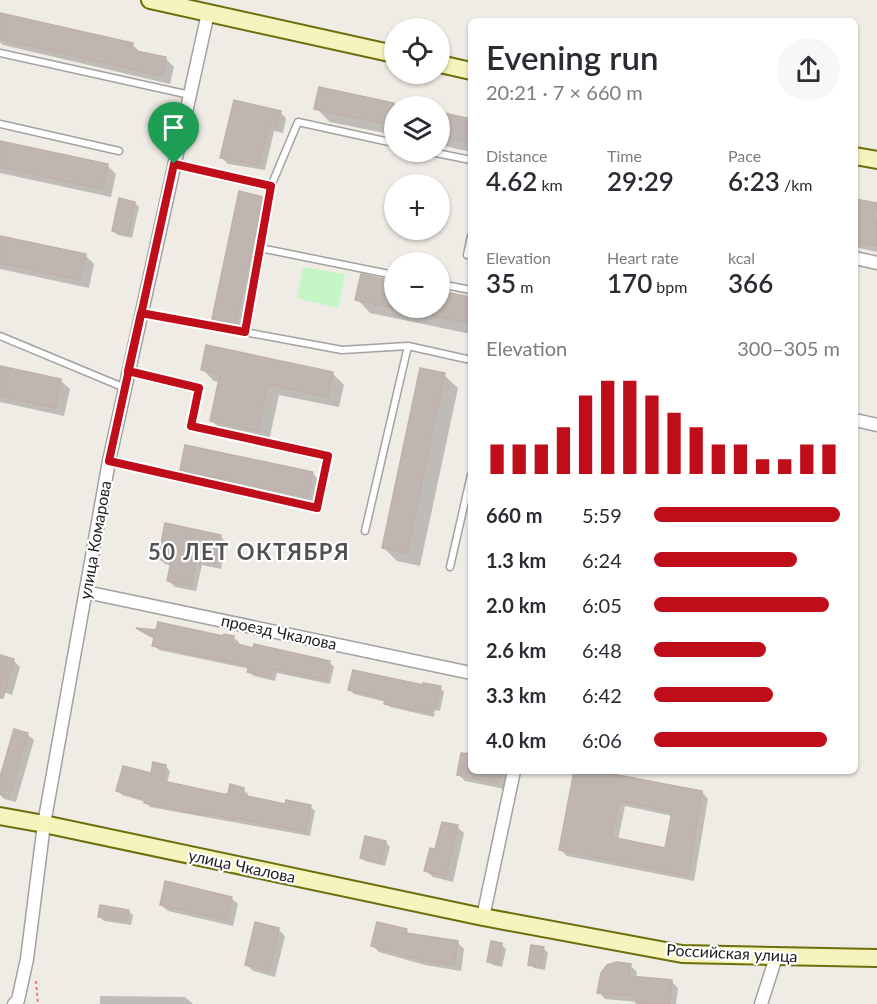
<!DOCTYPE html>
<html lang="en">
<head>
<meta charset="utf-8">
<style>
  :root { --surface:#fff; --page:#f7f7f7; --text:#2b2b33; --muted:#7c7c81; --accent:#c00d1a }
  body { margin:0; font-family:Lato,sans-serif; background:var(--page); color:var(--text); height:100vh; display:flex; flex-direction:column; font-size:22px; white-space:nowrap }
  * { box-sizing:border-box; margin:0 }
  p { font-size:20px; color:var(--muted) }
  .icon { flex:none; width:33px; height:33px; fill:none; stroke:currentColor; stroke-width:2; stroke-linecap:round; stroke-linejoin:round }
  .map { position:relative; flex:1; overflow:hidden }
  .panel { position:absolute; left:468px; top:18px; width:390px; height:756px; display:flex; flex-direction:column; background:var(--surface); border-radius:9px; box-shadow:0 2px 4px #0004 }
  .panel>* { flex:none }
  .tools { position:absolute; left:384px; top:18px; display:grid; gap:12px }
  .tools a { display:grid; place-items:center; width:66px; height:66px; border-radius:50%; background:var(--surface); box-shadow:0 2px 4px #0004; font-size:30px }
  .pin { position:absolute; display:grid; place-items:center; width:51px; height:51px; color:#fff; margin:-62px -26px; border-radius:50% 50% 50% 0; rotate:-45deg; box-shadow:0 0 6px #0007 }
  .pin .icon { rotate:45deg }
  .round { display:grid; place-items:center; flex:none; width:63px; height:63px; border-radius:32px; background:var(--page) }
  .headline { display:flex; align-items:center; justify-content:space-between; height:102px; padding:0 18px }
  h1 { font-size:33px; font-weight:600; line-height:45px }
  .stats { display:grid; grid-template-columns:repeat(3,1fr); gap:9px; height:102px; padding:6px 18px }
  .stats div { display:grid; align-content:center }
  .stats b { font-size:26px; font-weight:600 }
  .stats small { font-size:16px; font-weight:400 }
  .stats p { font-size:16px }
  .chart { height:168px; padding:12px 18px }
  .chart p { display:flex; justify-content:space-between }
  .chart svg { width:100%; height:108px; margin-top:6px; stroke:var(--accent); stroke-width:6 }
  ul { padding:0 18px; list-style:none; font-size:20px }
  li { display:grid; grid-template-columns:96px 72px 1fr; align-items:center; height:45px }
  li i { height:15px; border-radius:8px; background:var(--accent) }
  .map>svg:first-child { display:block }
  .park { fill:#c5f6c5 }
  .shadow { fill:#0003; fill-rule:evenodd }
  .building { fill:#bfb6b2; stroke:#bfb1a8; stroke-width:1.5; fill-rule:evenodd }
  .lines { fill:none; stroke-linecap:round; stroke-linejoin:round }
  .lane-casing { stroke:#a2a2a2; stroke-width:9 }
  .street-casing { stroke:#a2a2a2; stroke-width:15 }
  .secondary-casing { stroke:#6b6f0c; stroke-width:20 }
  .path { stroke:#f17874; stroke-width:2; stroke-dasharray:3 3; stroke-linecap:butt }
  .lane { stroke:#fff; stroke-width:6 }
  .street { stroke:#fff; stroke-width:12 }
  .secondary { stroke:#f5f4bc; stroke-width:16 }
  .route-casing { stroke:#fff; stroke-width:12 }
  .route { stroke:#c00d1a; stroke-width:8 }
  .labels { text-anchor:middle; stroke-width:4.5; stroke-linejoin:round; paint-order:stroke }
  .street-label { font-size:16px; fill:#1e1e1e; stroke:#fff }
  .district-label { font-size:22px; font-weight:bold; letter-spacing:1.5px; fill:#515151; stroke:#fff }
</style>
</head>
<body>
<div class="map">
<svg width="877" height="1004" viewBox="0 0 877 1004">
  <rect width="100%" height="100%" fill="#efebe5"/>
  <!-- park -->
  <path class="park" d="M303,267L345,274L338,308L297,298Z"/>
  <!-- shadow -->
  <path class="shadow" d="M0,14L132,44L141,53L165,58L174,67L170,84L3,45L0,42Z
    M320,89L405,106H394V135L330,122L316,108Z
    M280,112L286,118L283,133L274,131L265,170L228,164L222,158Z
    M440,114L471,120V152L440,145Z
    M0,142L107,165L116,174L111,197L0,173Z
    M263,198L272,207L245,332L223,327L214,318Z
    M855,200L877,205V252L855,247Z
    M135,203L139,207L132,238L118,235L113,231Z
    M0,237L85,255L94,264L89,288L0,269Z
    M362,276L394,283V308H440V292L471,299V334L370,313L357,299Z
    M207,347L333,374L344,385L339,407L279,395L269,441L223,431L211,420L219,382L214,381L203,370Z
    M0,367L61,381L70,389L64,416L0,402Z
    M444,375L458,388L420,566L397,561L383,547Z
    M181,469L312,473L326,487L321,509L195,483Z
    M220,536L226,542L221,569L202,565L196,591L175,587L168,580L172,566L165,564L159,558Z
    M143,632L234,638L239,642L238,646L329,662L334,667L330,684L277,673L275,681L254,676L249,672L250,669L159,650L154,645L155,639Z
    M0,657L13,660L20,667L12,695L0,691Z
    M424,687L440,688L444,692L440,711L435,710L434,717L390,707L386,702L354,694L350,690Z
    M27,734L34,740L16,802L4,799L0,795V782Z
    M471,756V771H508L505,789L465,781L458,774Z
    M165,766L170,771L167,783L223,795H229L243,789L248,794L247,798L287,806H310L315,811L310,836L150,807L146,802L122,795L117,790L152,775Z
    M576,771H589L702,792L708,799L694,881L567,856L560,849ZM625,806L673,816L666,850L618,840Z
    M457,827L464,833L453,882L433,877L426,871Z
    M366,838L386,843L390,847L385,866L365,861L361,857Z
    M231,898L238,904L233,926L168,911L161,905Z
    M128,911L133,915L131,925L104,921L100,917Z
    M278,929L285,936L275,977L253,971L247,965Z
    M406,931L410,935L458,943L464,949L461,971L425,965L379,952L373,946Z
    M502,945L506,949L502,967L493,965L489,961Z
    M532,947L544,949L548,953L545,970L534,968L530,964Z
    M630,965L637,972L636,978L671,981L678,988L676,1004H639L637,1002L605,999L599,992Z
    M100,996L185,997L193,1004H100Z"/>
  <!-- building -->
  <path class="building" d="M0,13L133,43L131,50L166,57L162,76L0,39Z
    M319,87L394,103V126L314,109Z
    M234,100L281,111L277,127L268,126L259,165L220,158Z
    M440,112L471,119V142L440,135Z
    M0,141L108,164L102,189L0,167Z
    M239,191L263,197L236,324L212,319Z
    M119,198L135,202L128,235L112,231Z
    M855,199L877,203L874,220H877V246L855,241Z
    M0,236L86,254L80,280L0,263Z
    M361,274L394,281V308L355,300Z
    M440,291L471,297V324L415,312V308H440Z
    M206,345L333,372L328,397L268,384L258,431L210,421L220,374L201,370Z
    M0,366L61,379L55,408L0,396Z
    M420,368L445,373L407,553L382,548Z
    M185,445L313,472L308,497L180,470Z
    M165,523L221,535L215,564L196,560L191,586L167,581L171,562L158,559Z
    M158,622L223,636L224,634L234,636L233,643L253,648L254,644L330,661L326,680L272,669L270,677L247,672L249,666L152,646L154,638L136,628L156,630Z
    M0,655L14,659L3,698H0Z
    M353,670L423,685V683L441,686L436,708L431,707L430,713L418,711L384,704L385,699L348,690Z
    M14,729L28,733L9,797L0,794V777Z
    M461,753L471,754V771H501L498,783L457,775Z
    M153,762L166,765L163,781L223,794H228L230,784L244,788L242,795L285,804L286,800L311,805L305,832L237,818L236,820L206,813V815L166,808L144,803L145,799L116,791L123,766L151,773Z
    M574,771H597L702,791L688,876L559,850ZM619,800L672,812L665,848L611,837Z
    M442,822L458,825L446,876L424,871L430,848L435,849Z
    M365,836L386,841L381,863L360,858Z
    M165,881L232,897L226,920L160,905Z
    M100,905L129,910L127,922L98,917Z
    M255,922L279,928L269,971L245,965Z
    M377,922L407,929L406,933L458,941L454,965L417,959L371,946Z
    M491,941L502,943L499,964L487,962Z
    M531,945L544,947L541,967L528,965Z
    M617,962L631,964L629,976L672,980L670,1004L636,1003V996L597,993L601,973L607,965Z"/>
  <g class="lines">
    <!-- lane casing -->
    <g class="lane-casing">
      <path id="lane" d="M0,53L190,95
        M0,124L119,151
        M431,152L471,160
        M175,165L271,186L298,122L394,143
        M260,248L394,275
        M467,255L471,236
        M440,284L471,290
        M142,313L342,350L408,346L471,360
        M245,332L271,186
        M0,336L125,388
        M109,461L317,508L328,456L191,426L199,388L129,371
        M365,531L408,346
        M450,567L471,475"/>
    </g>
    <!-- street casing -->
    <g class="street-casing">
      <path id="street" d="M855,258L877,263
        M855,420L877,425
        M86,592L471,673
        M483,917L514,771
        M14,1004L18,1000L27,959L44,824L109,461L208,13
        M761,1004L776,957"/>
    </g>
    <!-- secondary casing -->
    <g class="secondary-casing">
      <path id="secondary" d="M150,0L394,54
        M440,64L471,71
        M855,156L877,160
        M0,816L44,824L483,917L682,954L877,958"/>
    </g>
    <!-- path -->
    <path class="path" d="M36,981L38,1004"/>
    <!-- lane -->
    <use href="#lane" class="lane"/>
    <!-- street -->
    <use href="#street" class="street"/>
    <!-- secondary -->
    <use href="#secondary" class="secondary"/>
  </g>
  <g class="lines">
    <!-- route casing -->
    <g class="route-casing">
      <path id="route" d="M174,164L109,461L317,508L328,456L191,426L199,388L128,371L141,313L245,332L271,186L174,164"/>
    </g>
    <!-- route -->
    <use href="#route" class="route"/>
  </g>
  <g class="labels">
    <!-- street labels -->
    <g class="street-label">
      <text transform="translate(95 540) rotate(-80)" y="6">улица Комарова</text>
      <text transform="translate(279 632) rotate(12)" y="6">проезд Чкалова</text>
      <text transform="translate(242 866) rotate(12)" y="6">улица Чкалова</text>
      <text transform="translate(732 953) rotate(3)" y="6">Российская улица</text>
    </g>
    <!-- district labels -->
    <g class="district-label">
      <text x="249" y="560">50 ЛЕТ ОКТЯБРЯ</text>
    </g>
  </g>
</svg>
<div class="tools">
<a><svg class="icon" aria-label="locate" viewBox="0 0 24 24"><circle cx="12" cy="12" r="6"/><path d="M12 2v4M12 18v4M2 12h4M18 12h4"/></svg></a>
<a><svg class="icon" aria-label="layers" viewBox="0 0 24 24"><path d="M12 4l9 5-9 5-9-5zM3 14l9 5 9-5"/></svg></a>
<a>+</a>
<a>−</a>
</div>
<div class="pin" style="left:174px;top:164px;background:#1e9e55"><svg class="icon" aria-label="arrive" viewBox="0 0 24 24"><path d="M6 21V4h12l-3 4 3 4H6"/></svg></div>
<section class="panel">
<div class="headline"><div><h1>Evening run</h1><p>20:21 · 7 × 660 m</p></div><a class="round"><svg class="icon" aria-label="share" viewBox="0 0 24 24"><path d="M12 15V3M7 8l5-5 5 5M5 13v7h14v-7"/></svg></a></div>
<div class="stats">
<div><p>Distance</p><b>4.62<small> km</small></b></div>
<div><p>Time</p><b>29:29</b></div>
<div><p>Pace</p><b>6:23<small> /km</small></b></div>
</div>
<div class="stats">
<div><p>Elevation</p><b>35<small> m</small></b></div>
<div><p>Heart rate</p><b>170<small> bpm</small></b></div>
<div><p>kcal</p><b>366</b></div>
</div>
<div class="chart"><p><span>Elevation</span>300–305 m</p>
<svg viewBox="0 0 160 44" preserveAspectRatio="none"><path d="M5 44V32M15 44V32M25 44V32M35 44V25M45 44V12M55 44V6M65 44V6M75 44V12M85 44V19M95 44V25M105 44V32M115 44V32M125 44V38M135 44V38M145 44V32M155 44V32"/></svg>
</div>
<ul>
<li><b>660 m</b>5:59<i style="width:100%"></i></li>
<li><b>1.3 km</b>6:24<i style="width:77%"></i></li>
<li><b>2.0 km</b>6:05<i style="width:94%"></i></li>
<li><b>2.6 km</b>6:48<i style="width:60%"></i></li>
<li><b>3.3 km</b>6:42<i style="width:64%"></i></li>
<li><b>4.0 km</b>6:06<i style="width:93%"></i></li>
</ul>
</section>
</div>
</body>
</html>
